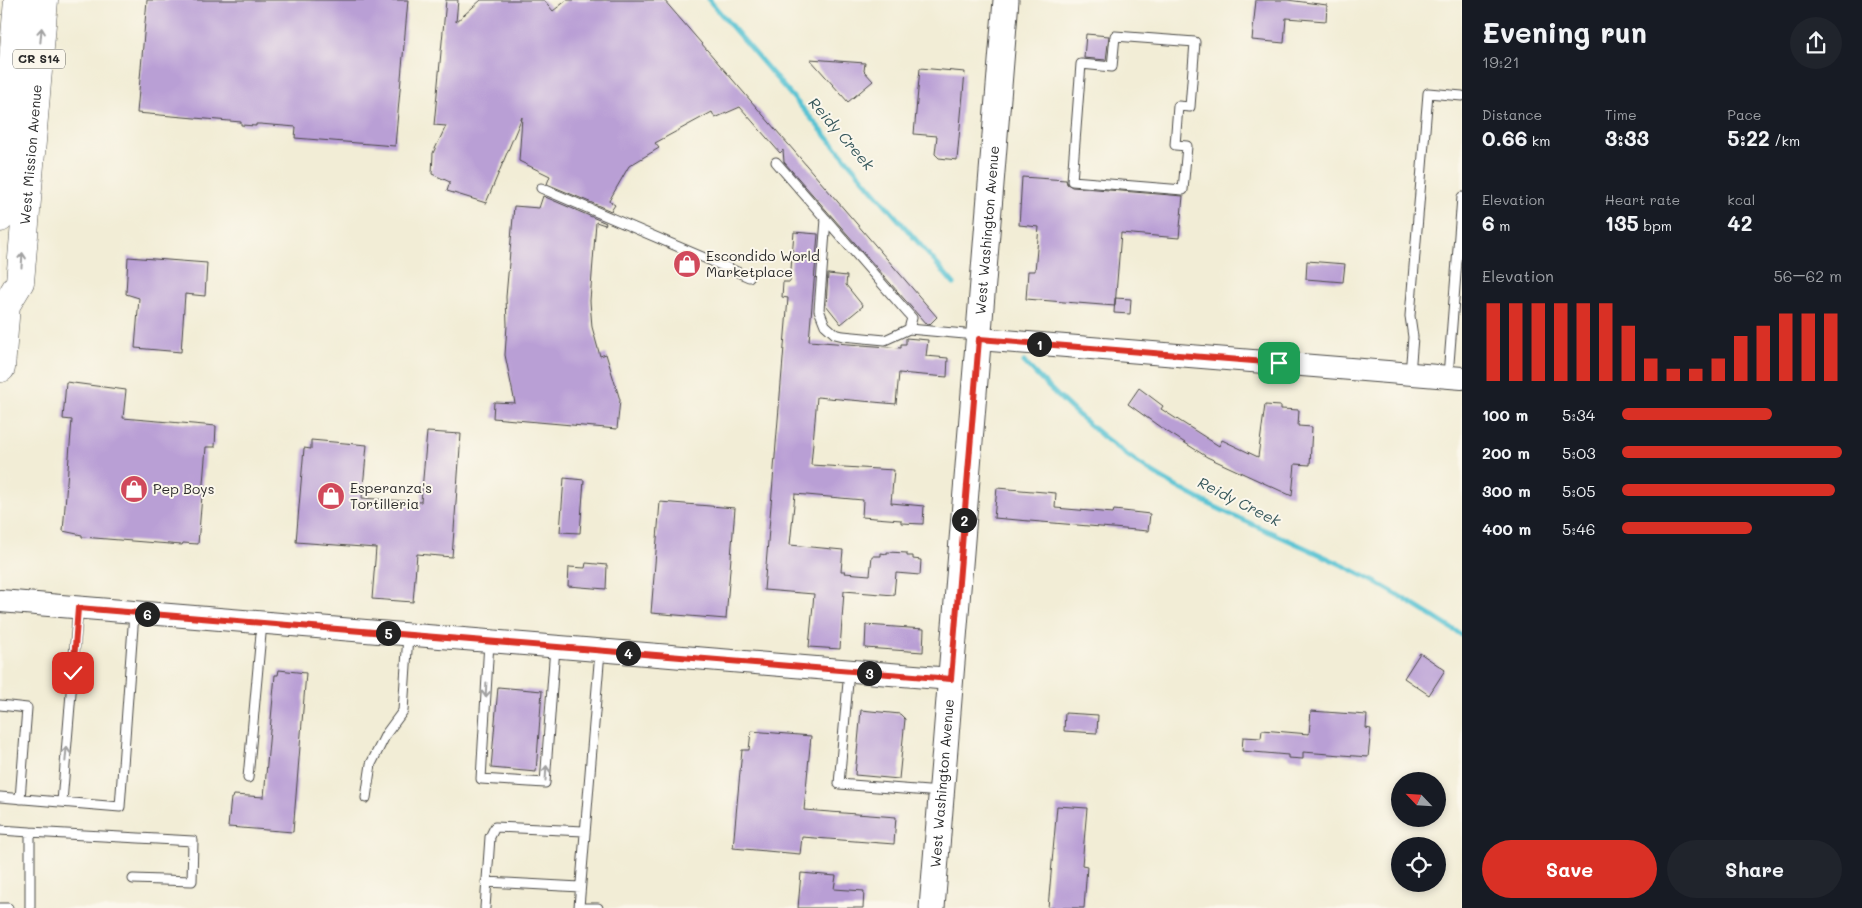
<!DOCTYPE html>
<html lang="en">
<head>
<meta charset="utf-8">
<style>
  :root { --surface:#171b24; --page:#20242c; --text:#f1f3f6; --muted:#9ea1a6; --accent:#d93025 }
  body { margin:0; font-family:Mali,sans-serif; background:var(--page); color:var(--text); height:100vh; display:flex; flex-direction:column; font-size:19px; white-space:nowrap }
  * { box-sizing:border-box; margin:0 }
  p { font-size:16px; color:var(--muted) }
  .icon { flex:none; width:28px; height:28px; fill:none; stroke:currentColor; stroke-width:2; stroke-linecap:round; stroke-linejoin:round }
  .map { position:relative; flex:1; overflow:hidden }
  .sheet { display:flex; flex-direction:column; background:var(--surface); width:400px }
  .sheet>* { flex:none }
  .needle { width:32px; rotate:295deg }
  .fabs { position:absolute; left:1391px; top:772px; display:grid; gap:10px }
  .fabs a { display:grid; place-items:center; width:55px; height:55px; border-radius:50%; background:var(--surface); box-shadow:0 2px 8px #0003; font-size:25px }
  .pin { position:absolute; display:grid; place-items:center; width:42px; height:42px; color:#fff; margin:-21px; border-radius:10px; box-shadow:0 2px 8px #0006 }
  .km { position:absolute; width:25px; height:25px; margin:-12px; border-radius:50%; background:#222; color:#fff; font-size:14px; line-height:25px; text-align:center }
  .round { display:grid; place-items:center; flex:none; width:52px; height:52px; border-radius:26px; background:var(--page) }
  .headline { display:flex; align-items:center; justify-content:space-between; height:85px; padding:0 20px }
  h1 { font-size:28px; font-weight:800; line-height:38px }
  .stats { display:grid; grid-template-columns:repeat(3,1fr); gap:8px; height:85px; padding:5px 20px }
  .stats div { display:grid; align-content:center }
  .stats b { font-size:21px; font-weight:800 }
  .stats small { font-size:14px; font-weight:400 }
  .stats p { font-size:14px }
  .chart { height:140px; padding:10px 20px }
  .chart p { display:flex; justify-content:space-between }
  .chart svg { width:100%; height:90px; margin-top:5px; stroke:var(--accent); stroke-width:6 }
  .primary-button { display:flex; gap:10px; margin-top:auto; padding:10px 20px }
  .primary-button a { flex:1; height:58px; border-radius:30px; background:var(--accent); color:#fff; font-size:20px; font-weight:800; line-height:58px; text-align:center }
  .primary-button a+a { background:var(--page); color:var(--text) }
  ul { padding:0 20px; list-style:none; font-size:16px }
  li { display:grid; grid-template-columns:80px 60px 1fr; align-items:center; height:38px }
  li i { height:12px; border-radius:6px; background:var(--accent) }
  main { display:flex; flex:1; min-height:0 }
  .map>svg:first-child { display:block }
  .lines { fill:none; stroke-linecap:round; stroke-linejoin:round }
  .stream { stroke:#58c3d3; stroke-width:5 }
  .building { fill:#b99fd5 }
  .service-casing { stroke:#494845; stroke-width:11 }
  .tertiary-casing { stroke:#494845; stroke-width:24 }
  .secondary-casing { stroke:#494845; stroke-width:27 }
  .primary-casing { stroke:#494845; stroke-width:29 }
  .service { stroke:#fff; stroke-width:9 }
  .tertiary { stroke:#fff; stroke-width:22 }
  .secondary { stroke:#fff; stroke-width:25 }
  .primary { stroke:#fff; stroke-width:28 }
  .oneway { stroke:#a0a0a0 }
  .route-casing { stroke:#fff; stroke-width:10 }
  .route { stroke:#d93025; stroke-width:6 }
  .labels { text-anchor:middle; stroke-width:4; stroke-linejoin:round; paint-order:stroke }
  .shield { fill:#fbf7ec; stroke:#696865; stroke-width:1 }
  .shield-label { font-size:12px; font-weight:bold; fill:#2b2b2b }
  .street-label { font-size:14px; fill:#2b2b2b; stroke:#fbf7ec }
  .poi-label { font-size:14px; fill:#2b2b2b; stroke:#fbf7ec; text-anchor:start }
  .water-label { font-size:15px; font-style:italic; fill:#38595d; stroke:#fbf7ec }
</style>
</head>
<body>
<main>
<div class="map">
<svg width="1462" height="908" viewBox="0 0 1462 908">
  <rect width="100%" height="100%" fill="#fbf7ec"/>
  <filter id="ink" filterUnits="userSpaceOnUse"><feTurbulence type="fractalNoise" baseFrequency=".02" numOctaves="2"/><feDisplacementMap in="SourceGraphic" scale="10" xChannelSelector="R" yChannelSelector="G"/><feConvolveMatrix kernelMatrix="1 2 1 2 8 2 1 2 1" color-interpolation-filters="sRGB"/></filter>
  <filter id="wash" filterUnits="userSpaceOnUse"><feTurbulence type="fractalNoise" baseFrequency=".0096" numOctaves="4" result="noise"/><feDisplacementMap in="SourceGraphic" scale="20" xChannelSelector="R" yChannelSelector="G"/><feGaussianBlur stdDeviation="1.12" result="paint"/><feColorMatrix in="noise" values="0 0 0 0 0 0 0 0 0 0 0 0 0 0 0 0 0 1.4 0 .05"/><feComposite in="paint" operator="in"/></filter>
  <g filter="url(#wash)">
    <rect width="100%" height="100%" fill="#f2edd6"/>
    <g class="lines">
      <!-- stream -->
      <path class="stream" d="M709,0L954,284
        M1024,362C1062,402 1101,439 1147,469C1213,512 1288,537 1358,573C1394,591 1428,614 1462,635"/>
    </g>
    <g id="blocks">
      <!-- building -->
      <path class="building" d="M147,0H408L395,146L295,138L296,127L260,124H256V126L241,125V122L137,113Z
        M446,0H458L456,22L481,0H544L553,11L567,0H664L937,317L929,325L926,324L784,162L783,150L780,153L740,107L715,118L712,112L655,143L659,148L629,166L609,201L615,205L611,211L547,184L550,176L519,161L522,117L486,203L447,191L450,182L432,174L433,153L446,126L434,125Z
        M1256,0H1287L1327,5L1326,21L1286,18L1284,43L1252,40Z
        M1086,34L1109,36L1106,60L1084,58Z
        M810,59L865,63L864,71L873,81L848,102Z
        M920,68L965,72L957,160L939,158L935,154L937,136L914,134Z
        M1022,177L1066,180L1067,184L1072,187L1183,196L1179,238L1121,233L1115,306L1026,299L1028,271H1035L1039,227L1019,225Z
        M543,196L606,223L605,225L596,222L590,301L592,327L600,356L606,354L620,400L617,429L493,418L494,402L515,403L505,355L507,325L506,297L514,206L539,208Z
        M794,232L818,234L809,341L901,348V344H906V338L928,340L926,356L948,358L947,377L899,373L896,404L817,397L811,465L894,470L891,503L924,506L923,524L901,523V520L862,517L863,500L795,494L790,545L843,550L841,571H845L844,573L870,575L872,556H881V553L887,554V552L907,553V556H913V559L921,560L920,575L896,573L894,595L844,591L840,649L809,647L814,594L764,590L788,298L782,297L783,282H790Z
        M128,257L207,263L205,296L185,294L181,352L135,348L139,298L126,294Z
        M1307,261L1345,264L1343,282L1306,279Z
        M828,274L847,276L846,285L863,306L841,324L826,305Z
        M1115,298L1131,299L1130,314L1114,313Z
        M66,382L126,390L123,418L216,426L215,447H206L198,544L183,543L182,545L82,537V535L63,531L72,420L63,419Z
        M1139,388L1163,406L1161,409L1219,446L1222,440L1258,457L1265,405L1281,406V409L1299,410L1298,426L1312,427L1310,465L1295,464L1292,496L1207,457L1160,427L1128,404Z
        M427,432L461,434L452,557L417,554L413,602L372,599L376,548L296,542L304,448L311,449V440L367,445L362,498L421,502Z
        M564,478L584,480L580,533L560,532Z
        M997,488L1056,493L1055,508L1113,513L1114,510L1150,514L1148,531L994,518Z
        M660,502L735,508L726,619L651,613Z
        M586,563L607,565L606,589L568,586L569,567L585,568Z
        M866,625L924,629L923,652L865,648Z
        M1420,653L1445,670L1429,695L1404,678Z
        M279,670L306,673L293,832L228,827L231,798H233L234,795L264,797L275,675H278Z
        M498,687L542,691L536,772L491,768Z
        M861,710L900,714L905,719L899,779L855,775Z
        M1311,711L1367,715L1366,728L1371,729L1368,757L1303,752V759L1288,758V755L1242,751L1243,737L1261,738L1262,730L1309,734Z
        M1065,713L1098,715L1097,733L1064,731Z
        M751,731L811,736L804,810L896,817L894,844L802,837L800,854L733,848L742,750H749Z
        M1057,806L1087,808L1082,865L1087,866L1084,908H1048Z
        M801,873L836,876L834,889L864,891L863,908H798Z"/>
    </g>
  </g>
  <g filter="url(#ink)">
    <use href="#blocks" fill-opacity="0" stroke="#494845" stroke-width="1"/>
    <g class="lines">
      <!-- service casing -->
      <g class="service-casing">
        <path id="service" d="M1115,36L1195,42L1190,107L1178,106L1175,145L1187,146L1183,190L1072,181L1081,64L1112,67Z
          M776,162L912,318L909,329L885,340L843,336L835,334L825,325L819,310L826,219
          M541,188L749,277
          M909,329L976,335
          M1410,374L1413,337L1410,316L1428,93L1462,96
          M1448,376L1462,197
          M489,642L481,779L545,783L555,647
          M849,671L839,784L941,792
          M0,705L27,708L20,799
          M248,778L262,623
          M0,797L120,807L134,613
          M366,798L371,764L386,734L403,711L408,635
          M62,802L78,608
          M0,830L30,832V908
          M30,832L193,841L192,881L133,879
          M486,882L580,887
          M579,907L600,651
          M0,908H8
          M485,908L490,837L495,827L584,831
          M579,908H598"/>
      </g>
      <!-- tertiary casing -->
      <g class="tertiary-casing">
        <path id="tertiary" d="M979,339L1462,378
          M0,601L951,679"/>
      </g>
      <!-- secondary casing -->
      <g class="secondary-casing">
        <g id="secondary">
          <path id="s1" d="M932,908L1006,0"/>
        </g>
      </g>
      <!-- primary casing -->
      <g class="primary-casing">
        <g id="primary">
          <path d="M0,218L18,0"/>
          <path id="s2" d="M1,368L6,305L20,282L44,0"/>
        </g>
      </g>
      <!-- service -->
      <use href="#service" class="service"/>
      <!-- tertiary -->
      <use href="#tertiary" class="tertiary"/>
      <!-- secondary -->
      <use href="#secondary" class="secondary"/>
      <!-- primary -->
      <use href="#primary" class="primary"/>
    </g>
    <!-- one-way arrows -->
    <defs><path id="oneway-shaft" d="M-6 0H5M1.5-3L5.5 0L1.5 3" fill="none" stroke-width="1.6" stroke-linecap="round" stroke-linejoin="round" transform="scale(1.25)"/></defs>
    <g class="oneway">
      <use href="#oneway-shaft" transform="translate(41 35) rotate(-85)"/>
      <use href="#oneway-shaft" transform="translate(22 260) rotate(-86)"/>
      <use href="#oneway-shaft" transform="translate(486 690) rotate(93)"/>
      <use href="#oneway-shaft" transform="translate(66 754) rotate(-85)"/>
      <use href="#oneway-shaft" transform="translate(546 773) rotate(-86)"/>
    </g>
  </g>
  <g class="lines" filter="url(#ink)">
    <!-- route casing -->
    <g class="route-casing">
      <path id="route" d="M73,673L78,608L951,679L979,339L1279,363"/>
    </g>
    <!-- route -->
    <use href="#route" class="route"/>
  </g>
  <!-- icons -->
  <defs>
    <g id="shop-disc" transform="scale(1.4375)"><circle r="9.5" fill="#d1495b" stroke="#fbf7ec"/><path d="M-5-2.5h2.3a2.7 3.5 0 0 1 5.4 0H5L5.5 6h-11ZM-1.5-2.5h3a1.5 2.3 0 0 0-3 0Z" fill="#fff"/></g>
  </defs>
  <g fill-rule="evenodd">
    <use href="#shop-disc" x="687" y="264"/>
    <use href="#shop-disc" x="134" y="489"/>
    <use href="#shop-disc" x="331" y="496"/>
  </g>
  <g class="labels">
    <!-- shield labels -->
    <rect class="shield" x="13" y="49.5" width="52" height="19" rx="4"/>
    <g class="shield-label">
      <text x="39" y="63">CR S14</text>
    </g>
    <!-- street labels -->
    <g class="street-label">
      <text dy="5" stroke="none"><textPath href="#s2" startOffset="218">West Mission Avenue</textPath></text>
      <text dy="5" stroke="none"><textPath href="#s1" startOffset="680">West Washington Avenue</textPath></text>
      <text dy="5" stroke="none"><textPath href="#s1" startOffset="125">West Washington Avenue</textPath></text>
    </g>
    <!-- poi labels -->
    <g class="poi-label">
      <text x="706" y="261">Escondido World<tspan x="706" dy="16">Marketplace</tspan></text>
      <text x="350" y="493">Esperanza's<tspan x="350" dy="16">Tortilleria</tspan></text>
      <text x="153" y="494">Pep Boys</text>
    </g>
    <!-- water labels -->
    <g class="water-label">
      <text transform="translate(841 134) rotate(49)" y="5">Reidy Creek</text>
      <text transform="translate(1239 502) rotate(27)" y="5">Reidy Creek</text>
    </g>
  </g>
</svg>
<div class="fabs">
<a><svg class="needle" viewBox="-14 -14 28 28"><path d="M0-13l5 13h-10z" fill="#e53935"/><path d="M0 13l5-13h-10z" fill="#9ea1a6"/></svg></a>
<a><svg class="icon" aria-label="locate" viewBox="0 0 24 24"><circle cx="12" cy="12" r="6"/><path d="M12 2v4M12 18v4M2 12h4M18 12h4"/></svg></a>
</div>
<div class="pin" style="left:1279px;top:363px;background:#1e9e55"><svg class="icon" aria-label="arrive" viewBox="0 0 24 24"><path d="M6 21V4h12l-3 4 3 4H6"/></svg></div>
<div class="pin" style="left:73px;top:673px;background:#d93025"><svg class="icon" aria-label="check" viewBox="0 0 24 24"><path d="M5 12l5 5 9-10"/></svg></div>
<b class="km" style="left:1039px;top:344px">1</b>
<b class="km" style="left:964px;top:520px">2</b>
<b class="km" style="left:869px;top:673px">3</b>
<b class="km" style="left:628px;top:653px">4</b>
<b class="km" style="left:388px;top:633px">5</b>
<b class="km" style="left:147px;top:614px">6</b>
</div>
<section class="sheet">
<div class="headline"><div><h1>Evening run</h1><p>19:21</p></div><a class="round"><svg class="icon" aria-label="share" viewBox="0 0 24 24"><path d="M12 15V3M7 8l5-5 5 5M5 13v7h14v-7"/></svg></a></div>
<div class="stats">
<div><p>Distance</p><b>0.66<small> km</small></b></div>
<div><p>Time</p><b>3:33</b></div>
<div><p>Pace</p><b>5:22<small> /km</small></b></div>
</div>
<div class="stats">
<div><p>Elevation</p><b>6<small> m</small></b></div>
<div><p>Heart rate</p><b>135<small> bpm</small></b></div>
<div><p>kcal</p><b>42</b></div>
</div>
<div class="chart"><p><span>Elevation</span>56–62 m</p>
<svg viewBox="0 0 160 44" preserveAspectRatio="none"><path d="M5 44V6M15 44V6M25 44V6M35 44V6M45 44V6M55 44V6M65 44V17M75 44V33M85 44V38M95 44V38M105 44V33M115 44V22M125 44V17M135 44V11M145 44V11M155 44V11"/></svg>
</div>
<ul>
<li><b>100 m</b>5:34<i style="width:68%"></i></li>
<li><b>200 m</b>5:03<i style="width:100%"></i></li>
<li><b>300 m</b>5:05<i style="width:97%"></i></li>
<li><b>400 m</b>5:46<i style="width:59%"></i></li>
</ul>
<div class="primary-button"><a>Save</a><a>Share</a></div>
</section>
</main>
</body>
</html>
